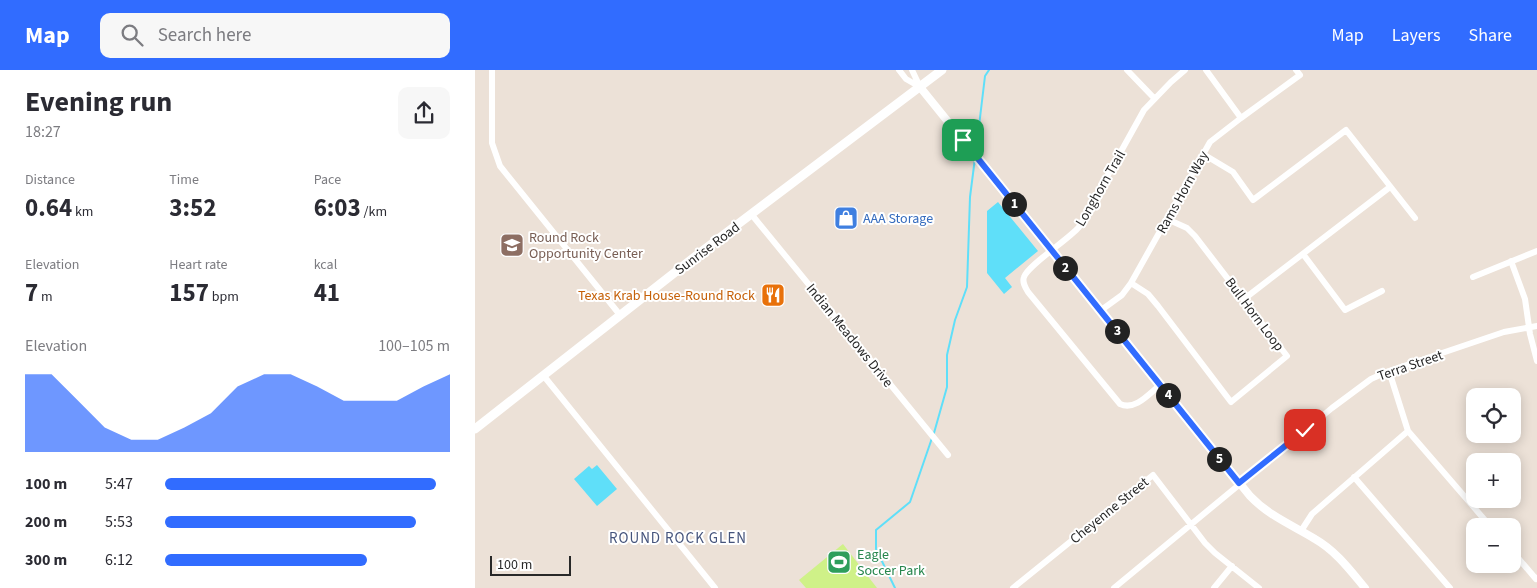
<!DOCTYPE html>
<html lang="en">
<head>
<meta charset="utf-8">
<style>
  :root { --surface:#fff; --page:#f7f7f7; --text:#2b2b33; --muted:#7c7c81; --accent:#316cff }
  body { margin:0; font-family:"Source Sans 3",sans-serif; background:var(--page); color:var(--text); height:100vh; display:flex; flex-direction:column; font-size:19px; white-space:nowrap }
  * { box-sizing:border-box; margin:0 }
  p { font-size:16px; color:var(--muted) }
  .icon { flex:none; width:28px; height:28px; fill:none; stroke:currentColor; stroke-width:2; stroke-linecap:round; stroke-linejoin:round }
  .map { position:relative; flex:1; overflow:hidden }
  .details { display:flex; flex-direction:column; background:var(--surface); width:475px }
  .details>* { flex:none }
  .fabs { position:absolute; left:991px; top:318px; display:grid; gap:10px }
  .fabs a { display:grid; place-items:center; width:55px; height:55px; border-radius:10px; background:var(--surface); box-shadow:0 2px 12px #0003; font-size:25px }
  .scale { position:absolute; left:15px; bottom:12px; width:81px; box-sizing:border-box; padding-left:5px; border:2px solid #282828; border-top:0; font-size:14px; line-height:18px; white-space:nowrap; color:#282828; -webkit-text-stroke:4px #fff; paint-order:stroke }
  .pin { position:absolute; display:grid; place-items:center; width:42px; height:42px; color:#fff; margin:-21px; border-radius:10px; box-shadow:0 2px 8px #0006 }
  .km { position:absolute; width:25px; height:25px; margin:-12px; border-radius:50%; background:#222; color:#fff; font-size:14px; line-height:25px; text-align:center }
  .round { display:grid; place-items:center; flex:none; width:52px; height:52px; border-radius:10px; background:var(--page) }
  .head { display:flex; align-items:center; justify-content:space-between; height:85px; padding:0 25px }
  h1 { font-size:28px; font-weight:700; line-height:38px }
  .figures { display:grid; grid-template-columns:repeat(3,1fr); gap:8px; height:85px; padding:5px 25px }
  .figures div { display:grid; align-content:center }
  .figures b { font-size:25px; font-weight:700 }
  .figures small { font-size:14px; font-weight:400 }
  .figures p { font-size:14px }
  .chart { height:140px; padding:10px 25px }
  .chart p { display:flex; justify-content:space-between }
  .chart svg { width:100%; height:90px; margin-top:5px; fill:var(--accent); opacity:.7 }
  ul { padding:0 25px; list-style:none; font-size:16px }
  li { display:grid; grid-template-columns:80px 60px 1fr; align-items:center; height:38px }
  li i { height:12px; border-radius:6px; background:var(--accent) }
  header { display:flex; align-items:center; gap:30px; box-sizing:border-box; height:70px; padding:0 25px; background:var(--accent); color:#fff }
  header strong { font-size:24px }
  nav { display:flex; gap:28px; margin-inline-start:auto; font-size:18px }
  .search { width:350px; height:45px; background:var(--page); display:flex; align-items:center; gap:12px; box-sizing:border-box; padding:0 18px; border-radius:10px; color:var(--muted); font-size:19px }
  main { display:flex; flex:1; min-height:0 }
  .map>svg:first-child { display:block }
  .pitch { fill:#cff188 }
  .water { fill:#5fdff9 }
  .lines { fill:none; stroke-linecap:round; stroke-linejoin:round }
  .stream { stroke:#5fdff9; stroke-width:2 }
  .minor { stroke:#fff; stroke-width:6 }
  .tertiary { stroke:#fff; stroke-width:8 }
  .secondary { stroke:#fff; stroke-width:9 }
  .route-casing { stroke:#fff; stroke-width:10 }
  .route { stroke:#316cff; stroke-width:6 }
  .labels { text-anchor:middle; stroke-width:4; stroke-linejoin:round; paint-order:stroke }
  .street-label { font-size:14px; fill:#282828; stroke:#fff }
  .shop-label { font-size:14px; fill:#366cbe; stroke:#fff; text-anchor:start }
  .education-label { font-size:14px; fill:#785e54; stroke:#fff; text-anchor:start }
  .food-label { font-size:14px; fill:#c56008; stroke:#fff; text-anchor:end }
  .leisure-label { font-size:14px; fill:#27864d; stroke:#fff; text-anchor:start }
  .neighbourhood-label { font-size:15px; letter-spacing:1px; fill:#45547c; stroke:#fff }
</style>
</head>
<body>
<header>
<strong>Map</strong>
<div class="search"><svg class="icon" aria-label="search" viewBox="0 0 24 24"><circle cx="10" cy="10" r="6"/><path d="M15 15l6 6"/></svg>Search here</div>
<nav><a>Map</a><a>Layers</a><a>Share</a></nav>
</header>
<main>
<section class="details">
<div class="head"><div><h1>Evening run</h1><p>18:27</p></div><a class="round"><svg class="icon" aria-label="share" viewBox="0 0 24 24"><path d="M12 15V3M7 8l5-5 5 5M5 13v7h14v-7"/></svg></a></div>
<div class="figures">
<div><p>Distance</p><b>0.64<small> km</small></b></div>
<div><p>Time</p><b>3:52</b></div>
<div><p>Pace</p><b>6:03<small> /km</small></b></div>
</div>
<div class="figures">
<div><p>Elevation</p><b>7<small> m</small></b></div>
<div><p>Heart rate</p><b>157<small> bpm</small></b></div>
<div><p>kcal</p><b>41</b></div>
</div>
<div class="chart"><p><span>Elevation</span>100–105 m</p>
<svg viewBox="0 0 160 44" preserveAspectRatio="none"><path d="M0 44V6L10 6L20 19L30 32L40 38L50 38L60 32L70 25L80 12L90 6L100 6L110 12L120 19L130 19L140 19L150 12L160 6V44z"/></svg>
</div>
<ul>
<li><b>100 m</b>5:47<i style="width:95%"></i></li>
<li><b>200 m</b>5:53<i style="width:88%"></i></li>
<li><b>300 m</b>6:12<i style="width:71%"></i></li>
</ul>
</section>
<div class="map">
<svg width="1062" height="518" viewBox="0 0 1062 518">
  <rect width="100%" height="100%" fill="#ece1d7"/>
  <!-- pitch -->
  <path class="pitch" d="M368,474L402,518H331L324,510Z"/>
  <!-- water -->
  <path class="water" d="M523,132L563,181L530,208L537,217L529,224L512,203V141Z
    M122,395L142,419L122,436L99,409L114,396L117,399Z"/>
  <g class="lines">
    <!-- stream -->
    <path class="stream" d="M501,81L510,6L514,0
      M459,363L472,317V285L480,250L492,217L495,127L500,88
      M420,518L401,479V460L435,432L457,368"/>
    <!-- minor -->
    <path class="minor" d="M17,0V73L25,96L145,245
      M424,0L431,9L445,17
      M437,0L445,17
      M652,0L679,28
      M731,0L766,48
      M728,84L758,102L778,130L871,60L940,148
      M277,145L473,385
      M828,184L870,240L907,221
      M1036,191L1050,229L1055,264L1062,291
      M998,207L1062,181
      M656,213L673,224L683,236L756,332L812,286L720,166L712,158L692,149
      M769,229L915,117
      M625,241L647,225L656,213L735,72L766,48L825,5L821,0
      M914,301L933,361L1015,456
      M68,305L240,518
      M685,315C674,324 660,341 645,334L553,222C550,217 547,212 549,207C553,195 593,170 604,157L669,40L696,12L710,0
      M879,407L975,518
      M826,461L837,444L933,361
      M1038,482L1061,509L1062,508
      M538,518L678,405L730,473L740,483L784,518
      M639,518L857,338L896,309L914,301L1029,262L1062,256
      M739,518L757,496"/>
    <!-- tertiary -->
    <path class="tertiary" d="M445,17L775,426C794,446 817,455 840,469C861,481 875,500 890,518"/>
    <!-- secondary -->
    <path class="secondary" d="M0,359L226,182L467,0"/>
  </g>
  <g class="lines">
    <!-- route casing -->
    <g class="route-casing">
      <path id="route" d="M488,70L764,413L830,360"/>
    </g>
    <!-- route -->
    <use href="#route" class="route"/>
  </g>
  <!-- icons -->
  <defs>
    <g id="shop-square" transform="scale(1.25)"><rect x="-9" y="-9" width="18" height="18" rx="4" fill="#3f7fe0" stroke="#fff"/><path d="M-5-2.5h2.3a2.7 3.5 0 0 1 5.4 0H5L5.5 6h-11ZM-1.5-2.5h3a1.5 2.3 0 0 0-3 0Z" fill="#fff"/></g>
    <g id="school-square" transform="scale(1.25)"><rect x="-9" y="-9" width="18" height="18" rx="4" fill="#8d6e63" stroke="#fff"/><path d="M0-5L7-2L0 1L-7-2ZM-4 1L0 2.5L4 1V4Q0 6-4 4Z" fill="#fff"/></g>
    <g id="restaurant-square" transform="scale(1.25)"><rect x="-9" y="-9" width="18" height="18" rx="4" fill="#e8710a" stroke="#fff"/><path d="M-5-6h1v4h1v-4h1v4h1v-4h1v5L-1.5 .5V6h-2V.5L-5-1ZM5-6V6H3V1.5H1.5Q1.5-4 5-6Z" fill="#fff"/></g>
    <g id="stadium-square" transform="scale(1.25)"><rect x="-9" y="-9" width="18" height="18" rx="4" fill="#2e9e5b" stroke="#fff"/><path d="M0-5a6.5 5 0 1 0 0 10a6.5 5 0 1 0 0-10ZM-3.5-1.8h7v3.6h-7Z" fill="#fff"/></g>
  </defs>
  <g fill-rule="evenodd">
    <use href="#shop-square" x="371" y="148"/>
    <use href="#school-square" x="37" y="175"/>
    <use href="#restaurant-square" x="298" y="225"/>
    <use href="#stadium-square" x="364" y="492"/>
  </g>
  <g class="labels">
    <!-- street labels -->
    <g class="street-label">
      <text transform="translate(625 118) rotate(-60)" y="5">Longhorn Trail</text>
      <text transform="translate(707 122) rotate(-61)" y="5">Rams Horn Way</text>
      <text transform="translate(232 178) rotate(-37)" y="5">Sunrise Road</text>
      <text transform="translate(780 244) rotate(53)" y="5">Bull Horn Loop</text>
      <text transform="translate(375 265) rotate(51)" y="5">Indian Meadows Drive</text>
      <text transform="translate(935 295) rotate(-19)" y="5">Terra Street</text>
      <text transform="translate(634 440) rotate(-39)" y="5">Cheyenne Street</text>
    </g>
    <!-- shop labels -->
    <g class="shop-label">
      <text x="388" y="153">AAA Storage</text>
    </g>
    <!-- education labels -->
    <g class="education-label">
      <text x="54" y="172">Round Rock<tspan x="54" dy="16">Opportunity Center</tspan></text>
    </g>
    <!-- food labels -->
    <g class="food-label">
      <text x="280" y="230">Texas Krab House-Round Rock</text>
    </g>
    <!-- leisure labels -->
    <g class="leisure-label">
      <text x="382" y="489">Eagle<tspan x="382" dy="16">Soccer Park</tspan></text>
    </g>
    <!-- neighbourhood labels -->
    <g class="neighbourhood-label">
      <text x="203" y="473">ROUND ROCK GLEN</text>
    </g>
  </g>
</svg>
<div class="fabs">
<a><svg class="icon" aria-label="locate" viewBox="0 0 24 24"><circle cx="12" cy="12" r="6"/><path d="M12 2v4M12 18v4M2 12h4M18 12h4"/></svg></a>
<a>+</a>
<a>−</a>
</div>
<div class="scale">100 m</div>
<div class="pin" style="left:488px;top:70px;background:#1e9e55"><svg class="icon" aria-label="arrive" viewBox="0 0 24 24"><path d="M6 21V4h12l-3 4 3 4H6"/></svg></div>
<div class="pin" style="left:830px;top:360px;background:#d93025"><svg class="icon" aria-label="check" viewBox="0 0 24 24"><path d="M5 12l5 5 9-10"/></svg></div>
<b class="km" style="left:539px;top:134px">1</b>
<b class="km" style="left:590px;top:198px">2</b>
<b class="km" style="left:642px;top:261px">3</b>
<b class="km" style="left:693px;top:325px">4</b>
<b class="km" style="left:744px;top:389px">5</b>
</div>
</main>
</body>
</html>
